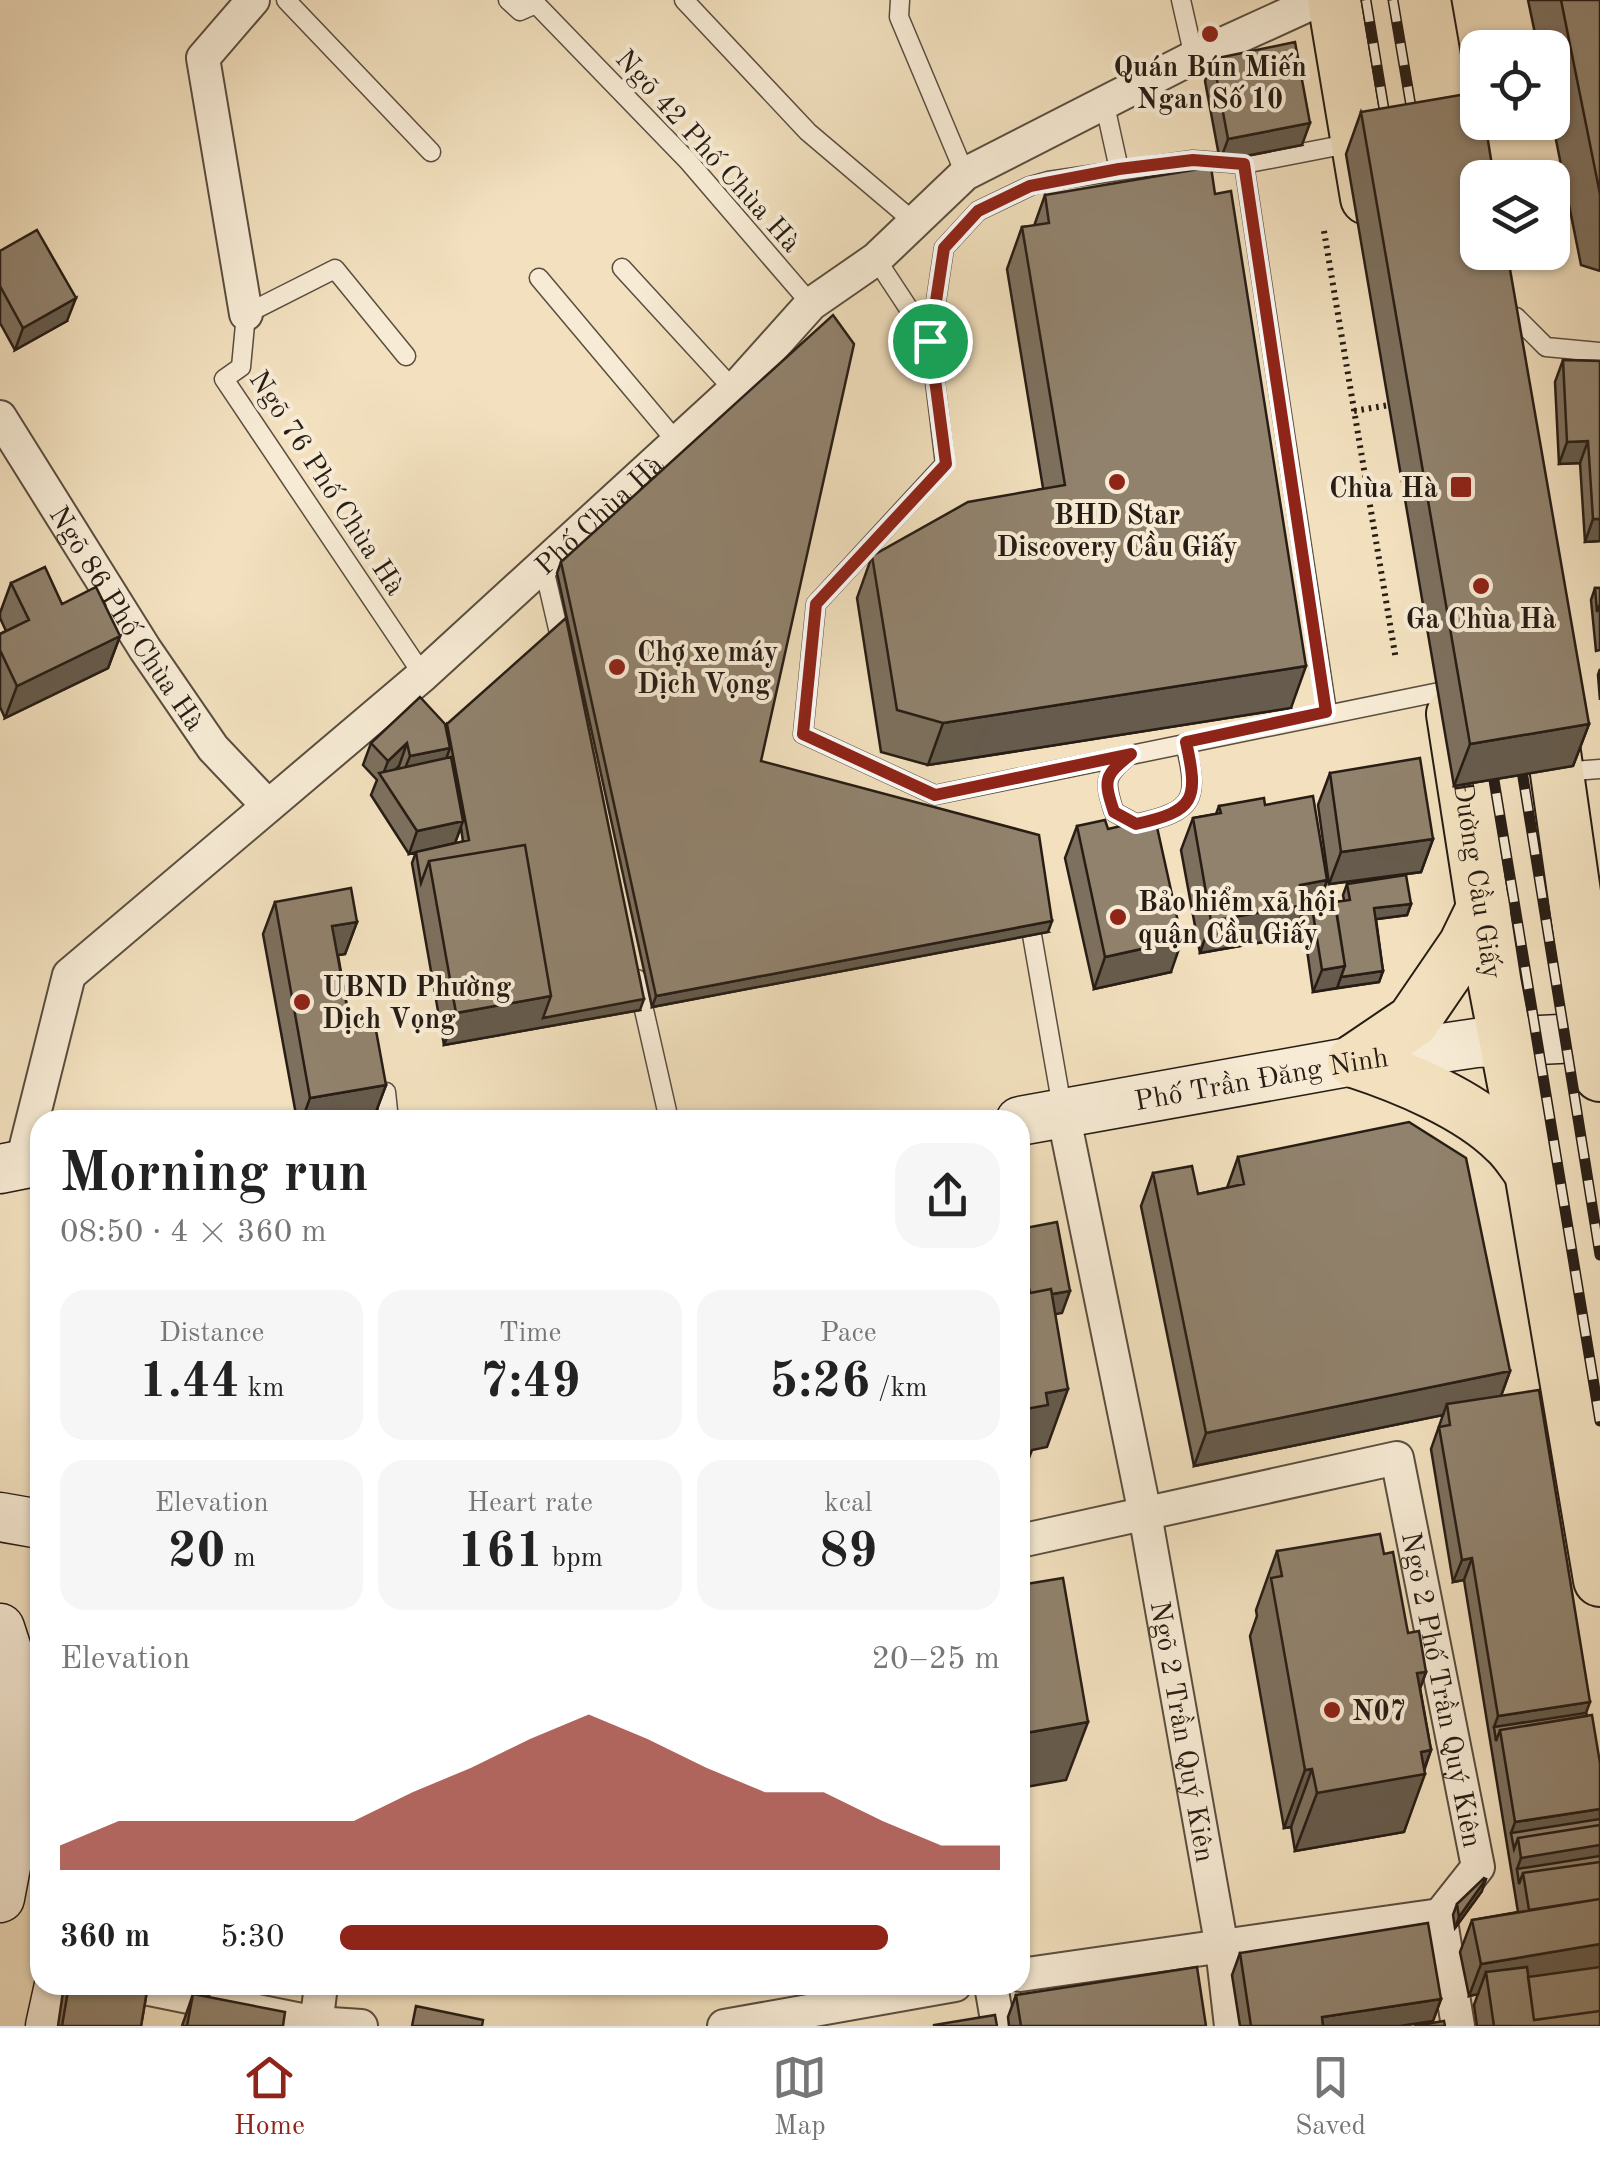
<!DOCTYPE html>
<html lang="en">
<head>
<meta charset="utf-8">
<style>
  :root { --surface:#fff; --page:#f6f6f6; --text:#222; --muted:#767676; --line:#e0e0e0; --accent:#8f2418 }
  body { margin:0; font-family:"Old Standard TT",serif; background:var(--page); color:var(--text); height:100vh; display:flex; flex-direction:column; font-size:38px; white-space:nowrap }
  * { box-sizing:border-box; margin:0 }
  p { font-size:32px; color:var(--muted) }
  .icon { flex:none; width:55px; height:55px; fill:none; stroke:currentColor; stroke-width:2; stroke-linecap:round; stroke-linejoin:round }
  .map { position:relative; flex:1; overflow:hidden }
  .side { position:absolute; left:30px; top:1110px; width:1000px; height:885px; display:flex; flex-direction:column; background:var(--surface); border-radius:30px; box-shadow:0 2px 8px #0004 }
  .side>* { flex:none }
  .fabs { position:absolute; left:1460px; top:30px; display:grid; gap:20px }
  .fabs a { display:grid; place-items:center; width:110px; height:110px; border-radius:20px; background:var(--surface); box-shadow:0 2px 8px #0004; font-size:50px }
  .pin { position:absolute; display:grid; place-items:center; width:85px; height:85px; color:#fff; margin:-42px; border:5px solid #fff; border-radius:50%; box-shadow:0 2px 10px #0007 }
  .round { display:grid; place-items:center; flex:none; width:105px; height:105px; border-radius:30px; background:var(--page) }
  .overview { display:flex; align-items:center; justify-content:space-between; height:170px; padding:0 30px }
  h1 { font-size:55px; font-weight:700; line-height:75px }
  .metrics { display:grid; grid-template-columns:repeat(3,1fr); gap:15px; height:170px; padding:10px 30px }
  .metrics div { display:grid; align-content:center; border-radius:25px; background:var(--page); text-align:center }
  .metrics b { font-size:50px; font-weight:700 }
  .metrics small { font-size:28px; font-weight:400 }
  .metrics p { font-size:28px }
  .chart { height:280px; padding:20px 30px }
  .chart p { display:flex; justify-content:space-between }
  .chart svg { width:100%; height:180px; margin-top:10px; fill:var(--accent); opacity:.7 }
  ul { padding:0 30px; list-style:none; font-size:32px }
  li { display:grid; grid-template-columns:160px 120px 1fr; align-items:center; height:75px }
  li i { height:25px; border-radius:12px; background:var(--accent) }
  .tabs { display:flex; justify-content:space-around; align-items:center; height:140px; border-top:2px solid var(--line); background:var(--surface); font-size:28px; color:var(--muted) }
  .tabs a { display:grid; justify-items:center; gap:5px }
  .tabs .current { color:var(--accent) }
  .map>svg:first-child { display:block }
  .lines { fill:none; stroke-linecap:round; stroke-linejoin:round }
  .lane-casing { stroke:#5a4e3f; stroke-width:21 }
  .street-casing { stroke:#5a4e3f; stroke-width:36 }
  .secondary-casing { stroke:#271d15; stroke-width:51 }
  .primary-casing { stroke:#271d15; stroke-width:56 }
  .path { stroke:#271d15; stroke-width:6; stroke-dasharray:2.5 5; stroke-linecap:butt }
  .lane { stroke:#f7ebd5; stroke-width:18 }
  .street { stroke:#f7ebd5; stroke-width:32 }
  .secondary { stroke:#f7ebd5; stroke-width:48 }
  .primary { stroke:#f2e0be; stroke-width:52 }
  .rail-casing { stroke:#271d15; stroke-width:11 }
  .rail { stroke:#f7ebd5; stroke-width:8; stroke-dasharray:22; stroke-linecap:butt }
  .wall { fill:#7d705e; stroke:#271d15; stroke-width:2.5 }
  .shaded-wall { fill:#665b4c; stroke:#271d15; stroke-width:2.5 }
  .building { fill:#91826d; stroke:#271d15; stroke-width:2.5 }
  .route-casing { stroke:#fff; stroke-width:20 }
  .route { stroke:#8f2418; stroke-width:12 }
  .poi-dot { fill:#8f2418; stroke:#f7ebd5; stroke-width:4 }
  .labels { text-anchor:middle; stroke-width:8; stroke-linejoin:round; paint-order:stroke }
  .poi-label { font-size:28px; font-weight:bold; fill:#271d15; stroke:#f7ebd5; text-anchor:start }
  .street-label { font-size:28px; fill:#271d15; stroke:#f7ebd5 }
</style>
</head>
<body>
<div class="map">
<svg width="1600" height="2026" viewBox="0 0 1600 2026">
  <rect width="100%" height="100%" fill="#f2e0be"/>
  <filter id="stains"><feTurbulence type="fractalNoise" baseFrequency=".002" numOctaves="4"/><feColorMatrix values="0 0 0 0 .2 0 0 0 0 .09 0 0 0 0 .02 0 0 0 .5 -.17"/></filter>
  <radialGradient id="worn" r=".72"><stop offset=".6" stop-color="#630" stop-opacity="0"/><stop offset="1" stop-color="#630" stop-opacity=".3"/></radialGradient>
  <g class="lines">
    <!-- lane casing -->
    <g class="lane-casing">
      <path id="lane" d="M286,0L431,152
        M508,0L520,11L536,4L688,161L811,304
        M684,0L808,132L913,221
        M900,0L899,17L965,174
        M1181,0L1194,57
        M1104,101L1119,169
        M1353,143L1244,164L1193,160L1048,181L1030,186L978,211L944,248L930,341L945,464L816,604L803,734L935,795L1449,690
        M1244,164L1327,712
        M876,259L930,341
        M622,268L734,390
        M539,278L676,441
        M1498,313L1516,317L1546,347L1600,352
        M406,356L335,269L246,314L241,367L224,379L423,675
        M543,564L562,646
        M1127,757C1103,777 1105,783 1114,812L1136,824C1195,811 1199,800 1185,743
        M1560,772L1600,769
        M1032,935L1063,1113
        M637,979L669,1120
        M386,1092L389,1120"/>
    </g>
    <!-- street casing -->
    <g class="street-casing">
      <g id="street">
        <path d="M246,314L203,58L253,0"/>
        <path id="s1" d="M0,417L145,649L213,748L268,806"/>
        <path id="s2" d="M1063,1113L1145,1514L1222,1948L1231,2026"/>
        <path id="s3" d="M22,1162L69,975L423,675L734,390L811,304L876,259L965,174L1194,57L1319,0"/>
        <path id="s4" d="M1020,1541L1397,1458L1478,1867L1440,1915L1458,2026"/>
        <path d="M1020,1975L1440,1915"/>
        <path d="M130,1985L316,2023L361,2026"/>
        <path d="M991,1985L998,2026"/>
        <path d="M316,2026L321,1985"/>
        <path d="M724,2026L955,1985"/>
      </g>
    </g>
    <!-- secondary casing -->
    <g class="secondary-casing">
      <g id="secondary">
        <path id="s5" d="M1020,1121L1354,1061L1476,1043L1600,1037"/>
        <path d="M0,1169L40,1161"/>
        <path d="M0,1517L40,1524"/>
        <path d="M0,1628L18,1683L19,1742L13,1830L0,1898"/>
        <path d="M50,2026L59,1985"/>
      </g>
    </g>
    <!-- primary casing -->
    <g class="primary-casing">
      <g id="primary">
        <path d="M1334,0L1367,198"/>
        <path d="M1424,0L1453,166"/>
        <path d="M1546,696L1600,1075"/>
        <path id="s6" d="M1453,714L1495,985L1531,1172L1600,1580"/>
        <path d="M1354,1061C1403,1077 1469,1104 1506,1141C1516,1150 1523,1162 1531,1172"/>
        <path d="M1354,1061L1413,1021L1465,945L1484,906"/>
      </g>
    </g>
    <!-- path -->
    <path class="path" d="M1324,231L1396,660
      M1354,411L1389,405"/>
    <!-- lane -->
    <use href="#lane" class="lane"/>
    <!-- street -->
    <use href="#street" class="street"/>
    <!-- secondary -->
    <use href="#secondary" class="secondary"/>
    <!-- primary -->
    <use href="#primary" class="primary"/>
    <!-- rail casing -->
    <g class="rail-casing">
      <path id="rail" d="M1366,0L1388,133
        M1393,0L1415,130
        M1518,746L1600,1255
        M1489,750L1600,1421"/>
    </g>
    <!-- rail -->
    <use href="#rail" class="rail"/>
  </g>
  <!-- wall -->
  <path class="wall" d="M1528,0H1600V271L1581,265L1552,120V48H1538Z
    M1213,59L1302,145L1220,161L1205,81Z
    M1361,112L1589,724L1573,766L1454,786L1346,154Z
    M1045,195L1291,708L928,765L881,752L857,598L872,556L1043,488L1007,269L1022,227L1034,226Z
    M0,251L67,321L15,350L0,323Z
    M1563,360L1600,361V541L1585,542L1580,463L1559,464L1555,382Z
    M561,562L761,761L1048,932L652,1007L557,573Z
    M11,583L62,604L120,636L108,668L5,718L0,707V634L6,631L0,618V613Z
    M1595,588H1600V650L1596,651L1591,600Z
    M1600,669V700L1598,675Z
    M447,724L640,1010L444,1045L412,863L416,852L463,842L461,827L455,843L409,854L371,795L377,780L363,765L371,743L446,727Z
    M1330,773L1433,839L1421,872L1329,884L1318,805Z
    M1265,805L1327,880L1323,893L1335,902L1344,900L1343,895L1347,884L1411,904L1407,915L1376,919L1383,971L1379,982L1313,992L1302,915L1300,916L1292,937L1200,953L1181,850L1193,818L1216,814L1219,806Z
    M1077,826L1108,829L1171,972L1094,989L1065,858Z
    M275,902L357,922L345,954L338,955L349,1018L386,1085L374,1117L359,1120H297L263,934Z
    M1238,1157L1510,1371L1501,1396L1586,1713L1600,2026H1477L1474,2005L1478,1994L1469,1996L1460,1952L1472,1920L1518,1912L1464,1580L1453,1582L1431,1449L1443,1415L1194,1466L1141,1206L1153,1173L1198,1194L1227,1188Z
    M1277,1551L1384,1554L1408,1633L1426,1672L1420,1688L1431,1750L1404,1832L1295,1851L1291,1827L1284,1828L1250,1636L1257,1616L1256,1610Z
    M1482,1891L1455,1928L1453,1915L1457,1904Z
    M1240,1953L1441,1999L1433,2021L1400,2026H1240L1232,1975Z
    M64,1985H148L141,2026H58Z
    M170,1985H232L208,1995Z
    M193,1994L283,2026H182Z
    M1016,1995L1206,2026H1009L1008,2017Z"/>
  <!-- shaded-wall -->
  <path class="shaded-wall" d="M1310,123L1302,145L1220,161L1228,139Z
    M76,298L67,321L15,350L23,328Z
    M1588,441L1580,463L1559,464L1567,442Z
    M1593,519H1600V541L1585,542Z
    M120,636L108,668L5,718L17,686Z
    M1306,666L1291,708L928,765L943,723Z
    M1589,724L1573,766L1454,786L1470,744Z
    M407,743L399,766L384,780L382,777L388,761Z
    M450,748L442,770L401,778L410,756Z
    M463,821L455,843L409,854L417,831Z
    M1433,839L1421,872L1329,884L1341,852Z
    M1327,880L1316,913L1310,895L1292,937L1200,953L1211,921L1300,885Z
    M1411,904L1407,915L1370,920L1374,908Z
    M1052,921L1048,932L652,1007L656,996Z
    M357,922L345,954L321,958L332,926Z
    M1182,940L1171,972L1094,989L1105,957Z
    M1345,966L1337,988L1313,992L1322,970Z
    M1383,971L1379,982L1337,988L1341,977Z
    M551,996L644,999L640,1010L444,1045L456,1013Z
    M386,1085L374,1117L359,1120H302L310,1098Z
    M1070,1291L1062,1313L1020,1321V1300Z
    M1510,1371L1498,1404H1447L1443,1415L1194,1466L1206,1433Z
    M1068,1389L1047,1447L1032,1450L1027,1463L1020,1465V1410L1046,1393Z
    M1472,1558L1464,1580L1453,1582L1462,1560Z
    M1426,1672L1405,1730L1417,1673Z
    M1590,1702L1582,1724L1494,1727L1498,1716Z
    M1088,1722L1066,1780L1020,1788V1734Z
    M1431,1750L1422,1774H1425L1404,1832L1295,1851L1317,1793L1421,1752Z
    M1312,1769L1291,1827L1284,1828L1305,1770Z
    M1600,1809V1828L1518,1838L1511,1833L1515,1822Z
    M1600,1835V1866L1523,1873L1517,1869L1521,1858Z
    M1486,1879L1482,1891L1455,1928L1459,1917Z
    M1600,1944V1975L1520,1988L1486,1972L1478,1994L1469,1996L1481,1964Z
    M212,1985H232L208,1995Z
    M1441,1999L1433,2021L1400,2026H1318L1322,2017Z"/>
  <!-- building -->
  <path class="building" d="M1561,0H1600V194Z
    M1295,42L1310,123L1228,139L1213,59Z
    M1478,92V122H1485L1494,178H1478V252H1507L1589,724L1470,744L1361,112Z
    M1211,167L1215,194L1231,191L1306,666L943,723L897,710L872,556L968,502L1065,485L1022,227L1049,223L1045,195Z
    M37,230L76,298L23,328L0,286V251Z
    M833,315L854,344L761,761L1039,835L1052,921L656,996L561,562Z
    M1563,360L1600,361V519H1593L1588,441L1567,442Z
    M45,567L62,604L96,587L120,636L17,686L0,650V634L29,620L11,583Z
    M1595,588H1600V604L1597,612Z
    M566,618L644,999L543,1018L551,996L525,845L429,861L421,883L416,852L469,840L447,724Z
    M420,697L445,724L450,748L410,756L407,743L388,761L371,743Z
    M451,757L463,821L417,831L379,773Z
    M1420,758L1433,839L1341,852L1330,773Z
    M1313,796L1327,880L1300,885L1304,905L1211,921L1193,818L1221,813L1219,806L1264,798L1265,805Z
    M1155,818L1182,940L1105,957L1077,826L1105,820L1108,829Z
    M525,845L551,996L456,1013L429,861Z
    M1406,875L1411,904L1374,908L1383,971L1341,977L1345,966L1335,902L1350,900L1347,884Z
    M351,888L357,922L332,926L349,1018L373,1014L386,1085L310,1098L275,902Z
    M1333,892L1345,966L1322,970L1310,895Z
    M1409,1122L1466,1158L1510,1371L1206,1433L1153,1173L1192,1166L1198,1194L1244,1184L1238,1157Z
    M1057,1222L1070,1291L1052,1294L1051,1289L1030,1293L1028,1283L1020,1284V1229Z
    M1028,1283L1030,1293L1051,1289L1068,1389L1046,1393L1048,1405L1020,1410V1284Z
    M1539,1390L1590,1702L1498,1716L1472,1558L1462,1560L1439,1427L1450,1425L1447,1404Z
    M1380,1534L1384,1554L1393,1552L1408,1633L1419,1631L1426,1672L1417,1673L1431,1750L1421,1752L1425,1774L1317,1793L1312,1769L1305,1770L1271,1578L1282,1576L1277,1551Z
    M1063,1578L1088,1722L1020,1734V1585Z
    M1586,1713L1587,1716L1500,1730L1496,1741L1494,1727Z
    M1592,1715L1600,1763V1809L1515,1822L1500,1730Z
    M1600,1819V1825L1518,1838L1514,1849L1511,1833Z
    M1600,1825V1845L1521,1858L1518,1838Z
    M1600,1856V1862L1523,1873L1519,1884L1517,1869Z
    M1600,1862V1899L1529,1910L1523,1873Z
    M1484,1878L1486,1879L1459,1917L1457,1904Z
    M1600,1899V1944L1481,1964L1472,1920Z
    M1428,1923L1441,1999L1322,2017L1323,2026H1251L1240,1953Z
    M1197,1967L1206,2026H1021L1016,1995Z
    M1527,1967L1534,2020L1600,2011V2026H1494L1486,1972Z
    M1600,1967V2011L1534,2020L1528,1977Z
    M69,1985H148L141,2026H62Z
    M193,1994L285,2012L283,2026H187Z
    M416,2006L483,2020L482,2026H412Z
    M995,2015L997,2026H934V2025Z
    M1444,2021L1445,2026H1414Z"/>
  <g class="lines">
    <!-- route casing -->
    <g class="route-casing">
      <path id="route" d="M1193,160L1244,164L1326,712L1186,742C1199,800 1195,811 1136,824L1114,812C1103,779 1104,776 1131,754L935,795L803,734L816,604L946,464L930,341L944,248L978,211L1030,186L1119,169Z"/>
    </g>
    <!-- route -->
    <use href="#route" class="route"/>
  </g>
  <!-- markers -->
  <g class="poi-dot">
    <circle cx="1210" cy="34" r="10"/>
    <circle cx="1117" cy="482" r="10"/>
    <rect x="1449" y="475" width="24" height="24" rx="5"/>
    <circle cx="1481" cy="586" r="10"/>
    <circle cx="617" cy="667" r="10"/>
    <circle cx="1118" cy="917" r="10"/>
    <circle cx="302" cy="1002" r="10"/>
    <circle cx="1332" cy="1710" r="10"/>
  </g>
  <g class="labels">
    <!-- poi labels -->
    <g class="poi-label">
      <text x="1210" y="76" text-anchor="middle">Quán Bún Miến<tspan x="1210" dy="32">Ngan Số 10</tspan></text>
      <text x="1438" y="497" text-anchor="end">Chùa Hà</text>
      <text x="1117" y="524" text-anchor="middle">BHD Star<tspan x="1117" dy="32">Discovery Cầu Giấy</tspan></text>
      <text x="1481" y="628" text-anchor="middle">Ga Chùa Hà</text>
      <text x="637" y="661">Chợ xe máy<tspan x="637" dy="32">Dịch Vọng</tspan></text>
      <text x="1138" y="911">Bảo hiểm xã hội<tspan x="1138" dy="32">quận Cầu Giấy</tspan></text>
      <text x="322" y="996">UBND Phường<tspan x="322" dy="32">Dịch Vọng</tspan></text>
      <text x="1352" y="1720">N07</text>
    </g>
    <!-- street labels -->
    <g class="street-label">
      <text transform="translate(709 150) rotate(48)" y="10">Ngõ 42 Phố Chùa Hà</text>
      <text transform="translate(328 482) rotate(57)" y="10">Ngõ 76 Phố Chùa Hà</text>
      <text dy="10" stroke="none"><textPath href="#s3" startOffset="895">Phố Chùa Hà</textPath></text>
      <text dy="10" stroke="none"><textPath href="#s1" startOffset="238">Ngõ 86 Phố Chùa Hà</textPath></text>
      <text dy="10" stroke="none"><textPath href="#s6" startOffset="168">Đường Cầu Giấy</textPath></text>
      <text dy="10" stroke="none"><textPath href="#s5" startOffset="245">Phố Trần Đăng Ninh</textPath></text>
      <text dy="10" stroke="none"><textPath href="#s4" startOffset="622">Ngõ 2 Phố Trần Quý Kiên</textPath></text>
      <text dy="10" stroke="none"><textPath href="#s2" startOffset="630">Ngõ 2 Trần Quý Kiên</textPath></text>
    </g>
  </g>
  <rect width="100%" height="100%" filter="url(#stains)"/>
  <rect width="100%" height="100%" fill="url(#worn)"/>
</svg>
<div class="fabs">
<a><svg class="icon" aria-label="locate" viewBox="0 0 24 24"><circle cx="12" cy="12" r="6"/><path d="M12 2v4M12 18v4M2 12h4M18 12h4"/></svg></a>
<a><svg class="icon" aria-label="layers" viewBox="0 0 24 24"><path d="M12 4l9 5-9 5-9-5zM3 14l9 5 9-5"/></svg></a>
</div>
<div class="pin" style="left:930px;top:341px;background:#1e9e55"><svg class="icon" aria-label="arrive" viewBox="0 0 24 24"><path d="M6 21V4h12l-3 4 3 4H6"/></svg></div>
<section class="side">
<div class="overview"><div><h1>Morning run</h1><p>08:50 · 4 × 360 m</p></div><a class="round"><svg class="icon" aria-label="share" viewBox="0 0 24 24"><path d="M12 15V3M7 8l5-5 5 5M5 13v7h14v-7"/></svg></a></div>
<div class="metrics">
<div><p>Distance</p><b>1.44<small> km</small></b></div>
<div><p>Time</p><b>7:49</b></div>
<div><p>Pace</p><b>5:26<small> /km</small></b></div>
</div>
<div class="metrics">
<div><p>Elevation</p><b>20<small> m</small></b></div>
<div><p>Heart rate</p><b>161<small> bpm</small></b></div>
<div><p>kcal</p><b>89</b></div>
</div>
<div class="chart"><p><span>Elevation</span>20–25 m</p>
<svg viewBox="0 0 160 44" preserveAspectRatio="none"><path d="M0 44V38L10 32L20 32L30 32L40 32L50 32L60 25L70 19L80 12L90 6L100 12L110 19L120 25L130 25L140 32L150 38L160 38V44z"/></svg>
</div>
<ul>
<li><b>360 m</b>5:30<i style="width:83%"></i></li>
</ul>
</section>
</div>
<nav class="tabs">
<a class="current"><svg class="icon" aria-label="home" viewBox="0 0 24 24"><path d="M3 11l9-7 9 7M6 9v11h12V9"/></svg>Home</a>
<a><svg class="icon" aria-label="map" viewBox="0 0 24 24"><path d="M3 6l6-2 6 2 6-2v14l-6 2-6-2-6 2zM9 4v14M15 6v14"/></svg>Map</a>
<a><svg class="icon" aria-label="saved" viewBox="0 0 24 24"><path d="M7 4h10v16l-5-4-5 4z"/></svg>Saved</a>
</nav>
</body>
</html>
